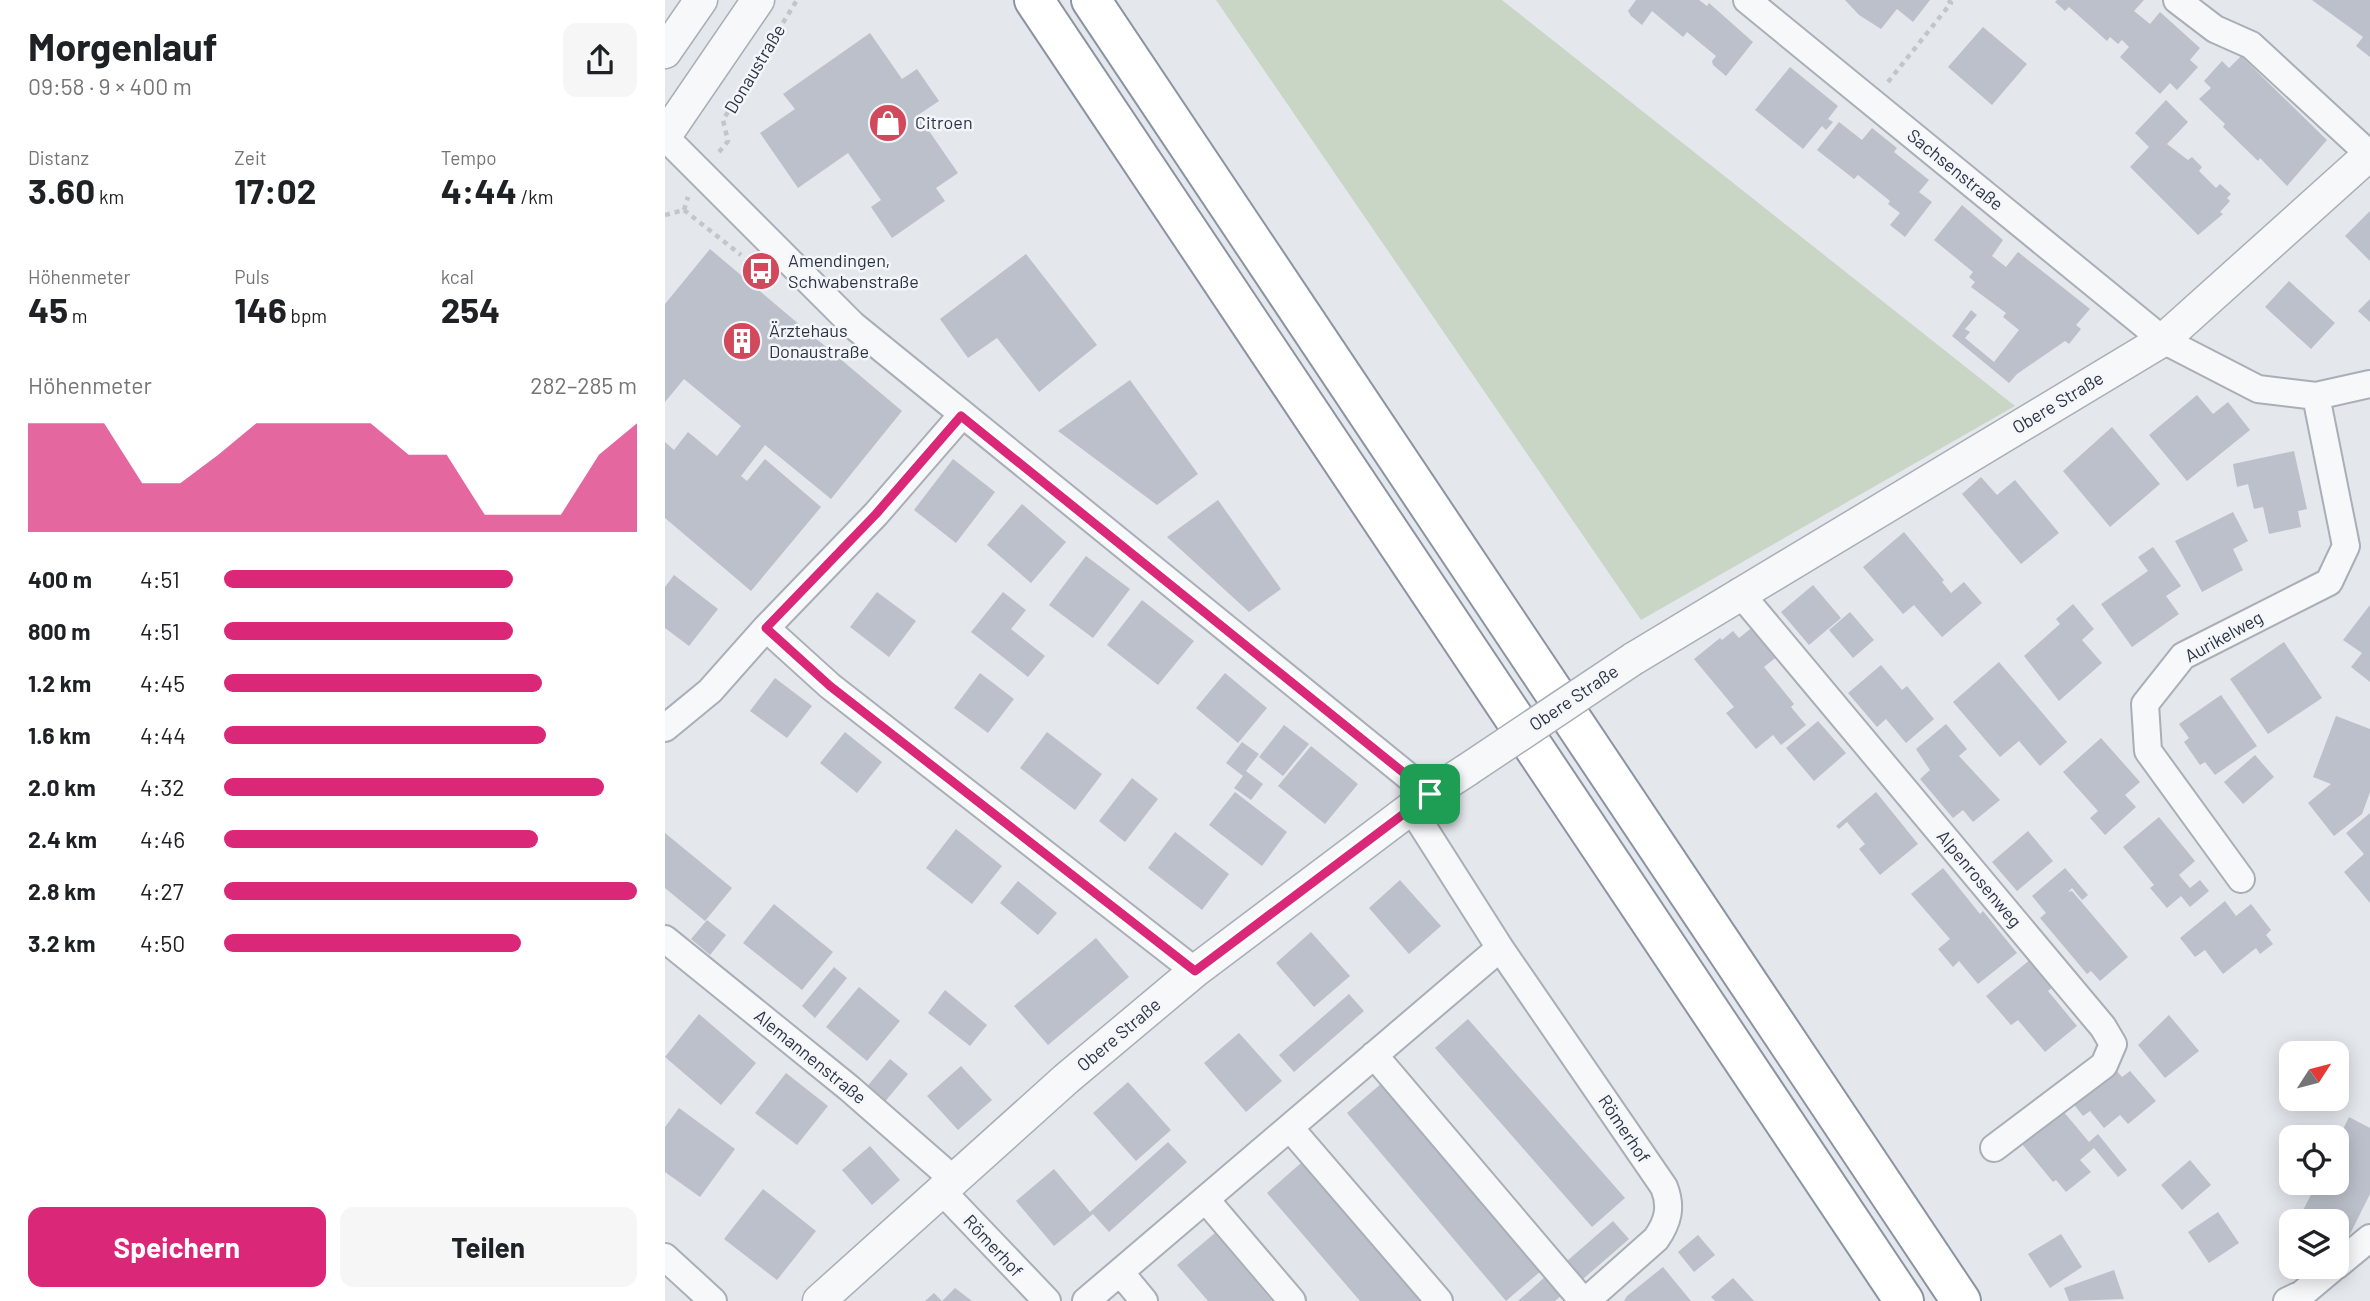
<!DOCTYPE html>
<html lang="de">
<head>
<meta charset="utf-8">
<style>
  :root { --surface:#fff; --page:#f6f6f6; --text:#202124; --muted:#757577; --accent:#db2777 }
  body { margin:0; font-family:Barlow,sans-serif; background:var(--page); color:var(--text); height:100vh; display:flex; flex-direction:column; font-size:26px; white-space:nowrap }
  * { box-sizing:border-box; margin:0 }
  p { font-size:23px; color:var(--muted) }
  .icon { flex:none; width:38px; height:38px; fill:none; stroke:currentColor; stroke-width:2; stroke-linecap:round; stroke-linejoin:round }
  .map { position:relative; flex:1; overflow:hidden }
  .panel { display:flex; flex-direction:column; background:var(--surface); width:665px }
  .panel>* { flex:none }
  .needle { width:46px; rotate:54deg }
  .fabs { position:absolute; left:1614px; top:1041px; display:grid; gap:14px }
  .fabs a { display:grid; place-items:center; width:70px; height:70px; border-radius:14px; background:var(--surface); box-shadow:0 4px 18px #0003; font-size:35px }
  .pin { position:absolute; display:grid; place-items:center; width:60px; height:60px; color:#fff; margin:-30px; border-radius:14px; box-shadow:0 4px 10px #0006 }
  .round { display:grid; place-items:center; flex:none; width:74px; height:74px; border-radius:14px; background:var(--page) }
  .summary { display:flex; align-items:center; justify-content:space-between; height:119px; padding:0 28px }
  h1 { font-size:38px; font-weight:700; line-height:52px }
  .metrics { display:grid; grid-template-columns:repeat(3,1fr); gap:10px; height:119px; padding:7px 28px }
  .metrics div { display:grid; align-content:center }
  .metrics b { font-size:35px; font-weight:700 }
  .metrics small { font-size:19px; font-weight:400 }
  .metrics p { font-size:19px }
  .chart { height:196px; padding:14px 28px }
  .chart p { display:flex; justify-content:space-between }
  .chart svg { width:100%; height:126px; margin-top:7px; fill:var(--accent); opacity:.7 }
  .action { display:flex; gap:14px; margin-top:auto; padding:14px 28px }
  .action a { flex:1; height:80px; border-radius:14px; background:var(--accent); color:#fff; font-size:28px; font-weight:700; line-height:80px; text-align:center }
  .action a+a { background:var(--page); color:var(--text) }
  ul { padding:0 28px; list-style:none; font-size:23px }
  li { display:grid; grid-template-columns:112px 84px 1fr; align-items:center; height:52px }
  li i { height:18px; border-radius:9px; background:var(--accent) }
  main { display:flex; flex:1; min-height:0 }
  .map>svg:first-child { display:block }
  .green { fill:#c9d6c5 }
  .building { fill:#bbc0ca }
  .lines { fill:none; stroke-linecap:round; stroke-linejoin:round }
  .minor-casing { stroke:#a9aeb7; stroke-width:30 }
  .tertiary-casing { stroke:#a9aeb7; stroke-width:35 }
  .motorway-casing { stroke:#8b94a3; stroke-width:42 }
  .path { stroke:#c2c5cb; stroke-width:4.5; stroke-dasharray:5 5; stroke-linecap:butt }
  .minor { stroke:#f7f8fa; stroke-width:26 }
  .tertiary { stroke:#f7f8fa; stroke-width:32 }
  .motorway { stroke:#fff; stroke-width:38 }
  .tertiary-bridge-casing { stroke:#a9aeb7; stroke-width:35; stroke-linecap:butt }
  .tertiary-bridge { stroke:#f7f8fa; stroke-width:32 }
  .route-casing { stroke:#fff; stroke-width:14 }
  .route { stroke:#db2777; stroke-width:9 }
  .labels { text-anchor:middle; stroke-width:5; stroke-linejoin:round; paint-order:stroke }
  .street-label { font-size:18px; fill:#2b3445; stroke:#f4f6f9 }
  .poi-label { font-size:18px; fill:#2b3445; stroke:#f4f6f9; text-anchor:start }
</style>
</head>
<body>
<main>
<section class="panel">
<div class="summary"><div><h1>Morgenlauf</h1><p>09:58 · 9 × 400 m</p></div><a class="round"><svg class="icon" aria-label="share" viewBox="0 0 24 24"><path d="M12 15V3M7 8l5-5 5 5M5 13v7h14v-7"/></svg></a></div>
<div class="metrics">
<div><p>Distanz</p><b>3.60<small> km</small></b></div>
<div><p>Zeit</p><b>17:02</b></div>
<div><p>Tempo</p><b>4:44<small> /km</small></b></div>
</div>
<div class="metrics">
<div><p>Höhenmeter</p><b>45<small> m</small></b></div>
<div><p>Puls</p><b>146<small> bpm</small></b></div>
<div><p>kcal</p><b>254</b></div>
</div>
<div class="chart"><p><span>Höhenmeter</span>282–285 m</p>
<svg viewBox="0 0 160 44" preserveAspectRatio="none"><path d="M0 44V6L10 6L20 6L30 27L40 27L50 17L60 6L70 6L80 6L90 6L100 17L110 17L120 38L130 38L140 38L150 17L160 6V44z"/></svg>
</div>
<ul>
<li><b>400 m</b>4:51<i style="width:70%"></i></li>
<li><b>800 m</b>4:51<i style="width:70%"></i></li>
<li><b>1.2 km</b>4:45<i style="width:77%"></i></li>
<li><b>1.6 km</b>4:44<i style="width:78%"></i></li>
<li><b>2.0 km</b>4:32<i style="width:92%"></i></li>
<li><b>2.4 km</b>4:46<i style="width:76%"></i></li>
<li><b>2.8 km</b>4:27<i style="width:100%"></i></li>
<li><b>3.2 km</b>4:50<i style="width:72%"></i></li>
</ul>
<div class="action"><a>Speichern</a><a>Teilen</a></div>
</section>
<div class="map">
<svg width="1705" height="1301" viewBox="0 0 1705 1301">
  <rect width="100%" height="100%" fill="#e4e7ec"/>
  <!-- green -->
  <path class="green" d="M551,0H837L1350,406L976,620Z"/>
  <!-- building -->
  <path class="building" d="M971,0H1034L1042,6L1044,3L1088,42L1061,76L1048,65L1047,61L1051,56L1022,32L1018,37L987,11L977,25L966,16L963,11Z
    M1180,0H1265L1248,22L1232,9L1216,29L1194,15Z
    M1392,0H1479L1469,11L1485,24L1495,12L1535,48L1525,60L1533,67L1512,90L1505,83L1495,94L1455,57L1464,47L1457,40L1453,44L1445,37L1442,41L1404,7L1400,11L1390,2Z
    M1647,0H1705V57L1691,46L1698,37Z
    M1318,27L1362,64L1327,105L1283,67Z
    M205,33L237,79L252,69L274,101L253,115L293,173L271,188L280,201L227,238L206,207L216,200L183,153L133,188L95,133L130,109L118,94Z
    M1576,56L1662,140L1622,186L1595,158L1593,161L1558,127L1560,124L1534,99L1546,88L1539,81L1557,61L1564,68Z
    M1125,67L1173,106L1163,119L1168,122L1161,130L1157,126L1138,149L1090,110Z
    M1501,100L1523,122L1502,144L1523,160L1527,157L1537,167L1534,171L1551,188L1555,184L1566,194L1562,198L1565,201L1555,212L1558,214L1533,235L1465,167L1484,147L1470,133Z
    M1174,122L1197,140L1207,128L1232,148L1229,152L1264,180L1254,192L1267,202L1240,237L1225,225L1235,213L1223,204L1225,201L1193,175L1189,179L1152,150Z
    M1297,205L1338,240L1327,256L1341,267L1353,252L1425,309L1411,325L1416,329L1404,344L1400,341L1352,374L1344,383L1287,336L1306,310L1312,315L1300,329L1305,332L1300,338L1329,362L1354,330L1338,317L1341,313L1306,287L1310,282L1304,277L1308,272L1269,240Z
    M1705,211V261L1680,236Z
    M45,249L237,411L166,499L100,445L76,476L82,481L100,459L156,507L86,591L0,518V442L9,450L23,432L52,456L76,426L19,379L0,402V304Z
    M361,254L432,345L374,392L332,338L303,358L275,319Z
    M1624,281L1670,323L1646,349L1600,307Z
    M1705,299V322L1693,311Z
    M465,380L533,474L492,505L393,431Z
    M1532,395L1548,414L1563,402L1585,430L1522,481L1484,435Z
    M1447,427L1495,484L1445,527L1398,471Z
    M1629,451L1642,509L1633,511L1636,527L1604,534L1598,507L1589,509L1583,484L1572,487L1568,464Z
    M288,459L330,492L291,543L249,510Z
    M1316,477L1332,495L1350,480L1394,533L1356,564L1297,494Z
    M553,500L616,589L584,612L502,537Z
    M357,504L401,542L366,583L322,545Z
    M1568,512L1583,541L1568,549L1578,570L1537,592L1510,541Z
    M1239,532L1279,580L1277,582L1286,593L1299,582L1317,603L1277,637L1249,605L1238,614L1198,567Z
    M1488,547L1516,586L1501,596L1514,614L1467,647L1436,604L1483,571L1473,557Z
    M421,556L465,589L428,638L384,605Z
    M9,575L53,609L24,646L0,628V587Z
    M1148,585L1176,618L1144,645L1116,612Z
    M212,592L251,621L224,657L185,627Z
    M338,592L361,610L346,629L380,656L363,677L306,632Z
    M477,600L529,641L493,685L442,645Z
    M1408,604L1429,629L1417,640L1437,663L1394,701L1359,656L1395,624L1391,619Z
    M1705,605V682L1686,667L1697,653L1678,640Z
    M1185,612L1209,640L1188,658L1164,630Z
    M1089,626L1114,655L1099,667L1129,704L1126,707L1141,725L1116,745L1108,735L1091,749L1061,713L1069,707L1029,659L1055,638L1057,640L1068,631L1074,638Z
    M1619,642L1657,698L1603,734L1565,679Z
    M1334,662L1402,742L1375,766L1354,741L1335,757L1288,702Z
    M1216,665L1237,690L1242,686L1269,719L1241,743L1221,719L1212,727L1183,693Z
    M315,673L349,699L323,733L289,708Z
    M560,673L602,708L573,743L531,708Z
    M110,678L147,706L122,738L85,711Z
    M1556,695L1592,746L1550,775L1540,762L1535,765L1519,742L1524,738L1514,724Z
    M1671,716L1705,729V792L1697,814L1669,836L1643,803L1666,784L1648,777Z
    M1153,721L1181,753L1149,781L1121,748Z
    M1281,724L1302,749L1294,756L1335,800L1308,822L1298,810L1288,818L1255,779L1265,770L1251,749Z
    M619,725L644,744L618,776L594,757Z
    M180,732L217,762L192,793L155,763Z
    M382,732L437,774L410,810L355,768Z
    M1436,738L1475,782L1460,795L1471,807L1440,835L1425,818L1433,811L1398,772Z
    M577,742L594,754L581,771L598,784L586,800L569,788L578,776L561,763Z
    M646,746L693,784L660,824L613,786Z
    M1590,755L1609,777L1578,804L1559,782Z
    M467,778L493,799L460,842L434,821Z
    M570,792L622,832L597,866L544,825Z
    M1211,792L1253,844L1215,875L1194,849L1200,844L1182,822L1174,829L1171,826Z
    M1705,813V903L1679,872L1699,854L1681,833Z
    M1494,817L1530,861L1514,875L1525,888L1535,880L1544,891L1525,907L1516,896L1502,908L1485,888L1489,885L1458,847Z
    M291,829L337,866L307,904L261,868Z
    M1363,831L1388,861L1352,891L1327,862Z
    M510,832L564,874L537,910L483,868Z
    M0,833L67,888L40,921L0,888Z
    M1278,868L1315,914L1318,911L1352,953L1313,984L1294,961L1288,967L1273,949L1285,939L1246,894Z
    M1400,868L1423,895L1417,900L1407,888L1403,892L1407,891L1463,957L1435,981L1426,971L1422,974L1375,918L1381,913L1367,896Z
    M735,880L776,926L744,954L704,908Z
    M353,881L392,913L373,935L335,903Z
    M1560,901L1571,916L1586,904L1606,930L1601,935L1608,944L1595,954L1591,948L1558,974L1540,950L1530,957L1515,938Z
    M109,904L168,952L137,990L78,943Z
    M42,920L61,935L45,955L26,939Z
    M646,932L685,976L649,1007L611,963Z
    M431,938L464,977L383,1045L349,1006Z
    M1366,959L1389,986L1383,991L1412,1026L1380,1052L1353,1020L1346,1025L1321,996Z
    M169,967L182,978L150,1018L137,1006Z
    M194,987L235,1021L202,1061L161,1027Z
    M280,990L322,1025L305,1046L263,1013Z
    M684,994L699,1011L629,1072L614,1055Z
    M34,1014L91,1063L56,1105L0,1057Z
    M1504,1015L1534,1051L1500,1078L1473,1045Z
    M803,1019L960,1198L927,1227L770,1048Z
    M574,1033L617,1081L581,1112L539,1063Z
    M225,1059L243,1074L218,1104L200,1089Z
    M1444,1062L1457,1077L1465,1071L1491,1101L1463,1124L1455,1115L1439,1128L1425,1111L1418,1116L1406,1101Z
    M296,1066L327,1100L293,1130L262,1096Z
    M121,1073L163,1106L132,1145L90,1113Z
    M463,1082L506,1130L471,1161L428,1113Z
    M717,1083L876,1271L841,1301L682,1113Z
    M1393,1105L1424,1142L1433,1134L1462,1170L1453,1177L1429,1148L1415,1160L1426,1172L1401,1192L1391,1180L1388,1182L1357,1144Z
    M14,1108L70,1149L35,1197L0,1172V1127Z
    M1684,1117L1705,1128V1194L1681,1242L1671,1237V1222H1640L1634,1218L1652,1183H1671V1144Z
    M503,1142L522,1162L444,1232L428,1214L389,1246L351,1201L389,1169L425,1212Z
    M205,1146L235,1180L207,1205L177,1170Z
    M1525,1160L1546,1185L1517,1210L1496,1185Z
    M636,1163L756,1301H695L602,1193Z
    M98,1189L151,1231L112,1280L59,1239Z
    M1553,1212L1574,1243L1544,1263L1523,1232Z
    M948,1221L964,1239L918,1279L902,1261Z
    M550,1233L607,1301H543L512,1265Z
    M1396,1234L1417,1267L1385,1288L1363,1254Z
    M1033,1235L1050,1255L1029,1272L1013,1252Z
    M998,1267L1026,1301H959L962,1296Z
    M1449,1270L1459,1299L1404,1301L1399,1288Z
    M881,1276L897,1295L890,1301H853Z
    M1068,1278L1089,1301H1050L1046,1297Z
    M290,1288L307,1301H260L269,1293L277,1301Z"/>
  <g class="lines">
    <!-- minor casing -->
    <g class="minor-casing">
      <path id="minor" d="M1082,0L1498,340L1593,389L1651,396L1705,384
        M1512,0L1550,29L1586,45L1704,154
        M0,137L188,325L765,794
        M1074,592L1438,1027L1448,1044L1439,1065L1329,1148
        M101,628L165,686L530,971
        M0,728L45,691L101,628L211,514L296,416
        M1576,879L1483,751L1480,704L1518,656L1664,582L1681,546L1651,396
        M0,939L184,1088L288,1179
        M835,948L999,1187C1007,1207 1003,1222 991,1239L921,1301
        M709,1055L918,1301
        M625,1128L774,1301
        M276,1190L382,1301
        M541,1200L627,1301
        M0,1257L48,1301
        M1671,1266L1705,1238
        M455,1272L479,1301
        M421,1301L835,948L746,808
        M1622,1301L1637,1294L1669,1267"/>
    </g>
    <!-- tertiary casing -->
    <g class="tertiary-casing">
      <path id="tertiary" d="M0,52L36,0
        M0,136L93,0
        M968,659L1498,340L1705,154
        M154,1301L401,1079L530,971L765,794L802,770"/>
    </g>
    <!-- motorway casing -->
    <g class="motorway-casing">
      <path id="motorway" d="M369,0L1239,1301
        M426,0L1296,1301"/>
    </g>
    <!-- path -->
    <path class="path" d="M1223,82L1286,3L1283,0
      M54,152L63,141L58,120L132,0
      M19,210L23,197
      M19,210L76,255
      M0,215L19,210"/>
    <!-- minor -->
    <use href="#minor" class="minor"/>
    <!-- tertiary -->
    <use href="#tertiary" class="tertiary"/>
    <!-- motorway -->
    <use href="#motorway" class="motorway"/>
    <!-- tertiary-bridge casing -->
    <g class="tertiary-bridge-casing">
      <path id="tertiary-bridge" d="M802,770L968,659"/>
    </g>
    <!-- tertiary-bridge -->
    <use href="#tertiary-bridge" class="tertiary-bridge"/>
  </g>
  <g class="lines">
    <!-- route casing -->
    <g class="route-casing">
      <path id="route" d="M296,416L765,794L530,971L165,686L101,628L211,514Z"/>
    </g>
    <!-- route -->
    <use href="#route" class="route"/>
  </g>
  <!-- icons -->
  <defs>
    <g id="shop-disc" transform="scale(2.0125)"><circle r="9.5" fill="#d1495b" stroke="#f4f6f9"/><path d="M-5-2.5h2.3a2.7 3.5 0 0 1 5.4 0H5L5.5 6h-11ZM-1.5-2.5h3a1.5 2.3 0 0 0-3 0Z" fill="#fff"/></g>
    <g id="bus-disc" transform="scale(2.0125)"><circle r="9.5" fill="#d1495b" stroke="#f4f6f9"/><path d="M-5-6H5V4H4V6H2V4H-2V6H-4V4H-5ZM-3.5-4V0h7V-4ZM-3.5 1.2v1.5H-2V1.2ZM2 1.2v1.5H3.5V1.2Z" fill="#fff"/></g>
    <g id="building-disc" transform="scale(2.0125)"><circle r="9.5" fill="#d1495b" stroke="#f4f6f9"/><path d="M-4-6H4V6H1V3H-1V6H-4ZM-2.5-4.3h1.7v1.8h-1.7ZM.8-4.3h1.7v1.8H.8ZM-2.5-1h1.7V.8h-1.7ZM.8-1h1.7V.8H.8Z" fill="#fff"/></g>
  </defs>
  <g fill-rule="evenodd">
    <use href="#shop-disc" x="223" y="123"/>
    <use href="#bus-disc" x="96" y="271"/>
    <use href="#building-disc" x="77" y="341"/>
  </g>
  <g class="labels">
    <!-- street labels -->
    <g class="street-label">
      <text transform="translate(90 69) rotate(-59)" y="6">Donaustraße</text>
      <text transform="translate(1290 170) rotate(39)" y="6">Sachsenstraße</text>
      <text transform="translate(1393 403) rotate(-31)" y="6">Obere Straße</text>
      <text transform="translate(1559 637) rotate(-29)" y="6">Aurikelweg</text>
      <text transform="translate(909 698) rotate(-34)" y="6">Obere Straße</text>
      <text transform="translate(1314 879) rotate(50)" y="6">Alpenrosenweg</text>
      <text transform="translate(454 1035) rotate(-40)" y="6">Obere Straße</text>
      <text transform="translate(145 1057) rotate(39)" y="6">Alemannenstraße</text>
      <text transform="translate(959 1129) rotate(56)" y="6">Römerhof</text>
      <text transform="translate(328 1246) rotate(47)" y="6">Römerhof</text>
    </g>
    <!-- poi labels -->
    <g class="poi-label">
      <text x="250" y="129">Citroen</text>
      <text x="123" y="267">Amendingen,<tspan x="123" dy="21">Schwabenstraße</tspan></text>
      <text x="104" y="337">Ärztehaus<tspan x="104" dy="21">Donaustraße</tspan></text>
    </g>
  </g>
</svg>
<div class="fabs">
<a><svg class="needle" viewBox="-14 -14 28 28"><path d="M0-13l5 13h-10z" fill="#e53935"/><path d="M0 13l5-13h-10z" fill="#757577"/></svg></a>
<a><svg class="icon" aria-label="locate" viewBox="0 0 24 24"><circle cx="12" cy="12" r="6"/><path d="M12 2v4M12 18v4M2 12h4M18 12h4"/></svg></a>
<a><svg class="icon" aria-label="layers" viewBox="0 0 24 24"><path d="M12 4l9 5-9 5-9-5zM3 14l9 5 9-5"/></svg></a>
</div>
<div class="pin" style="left:765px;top:794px;background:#1e9e55"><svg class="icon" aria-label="arrive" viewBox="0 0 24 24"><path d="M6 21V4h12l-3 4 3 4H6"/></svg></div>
</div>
</main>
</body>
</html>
